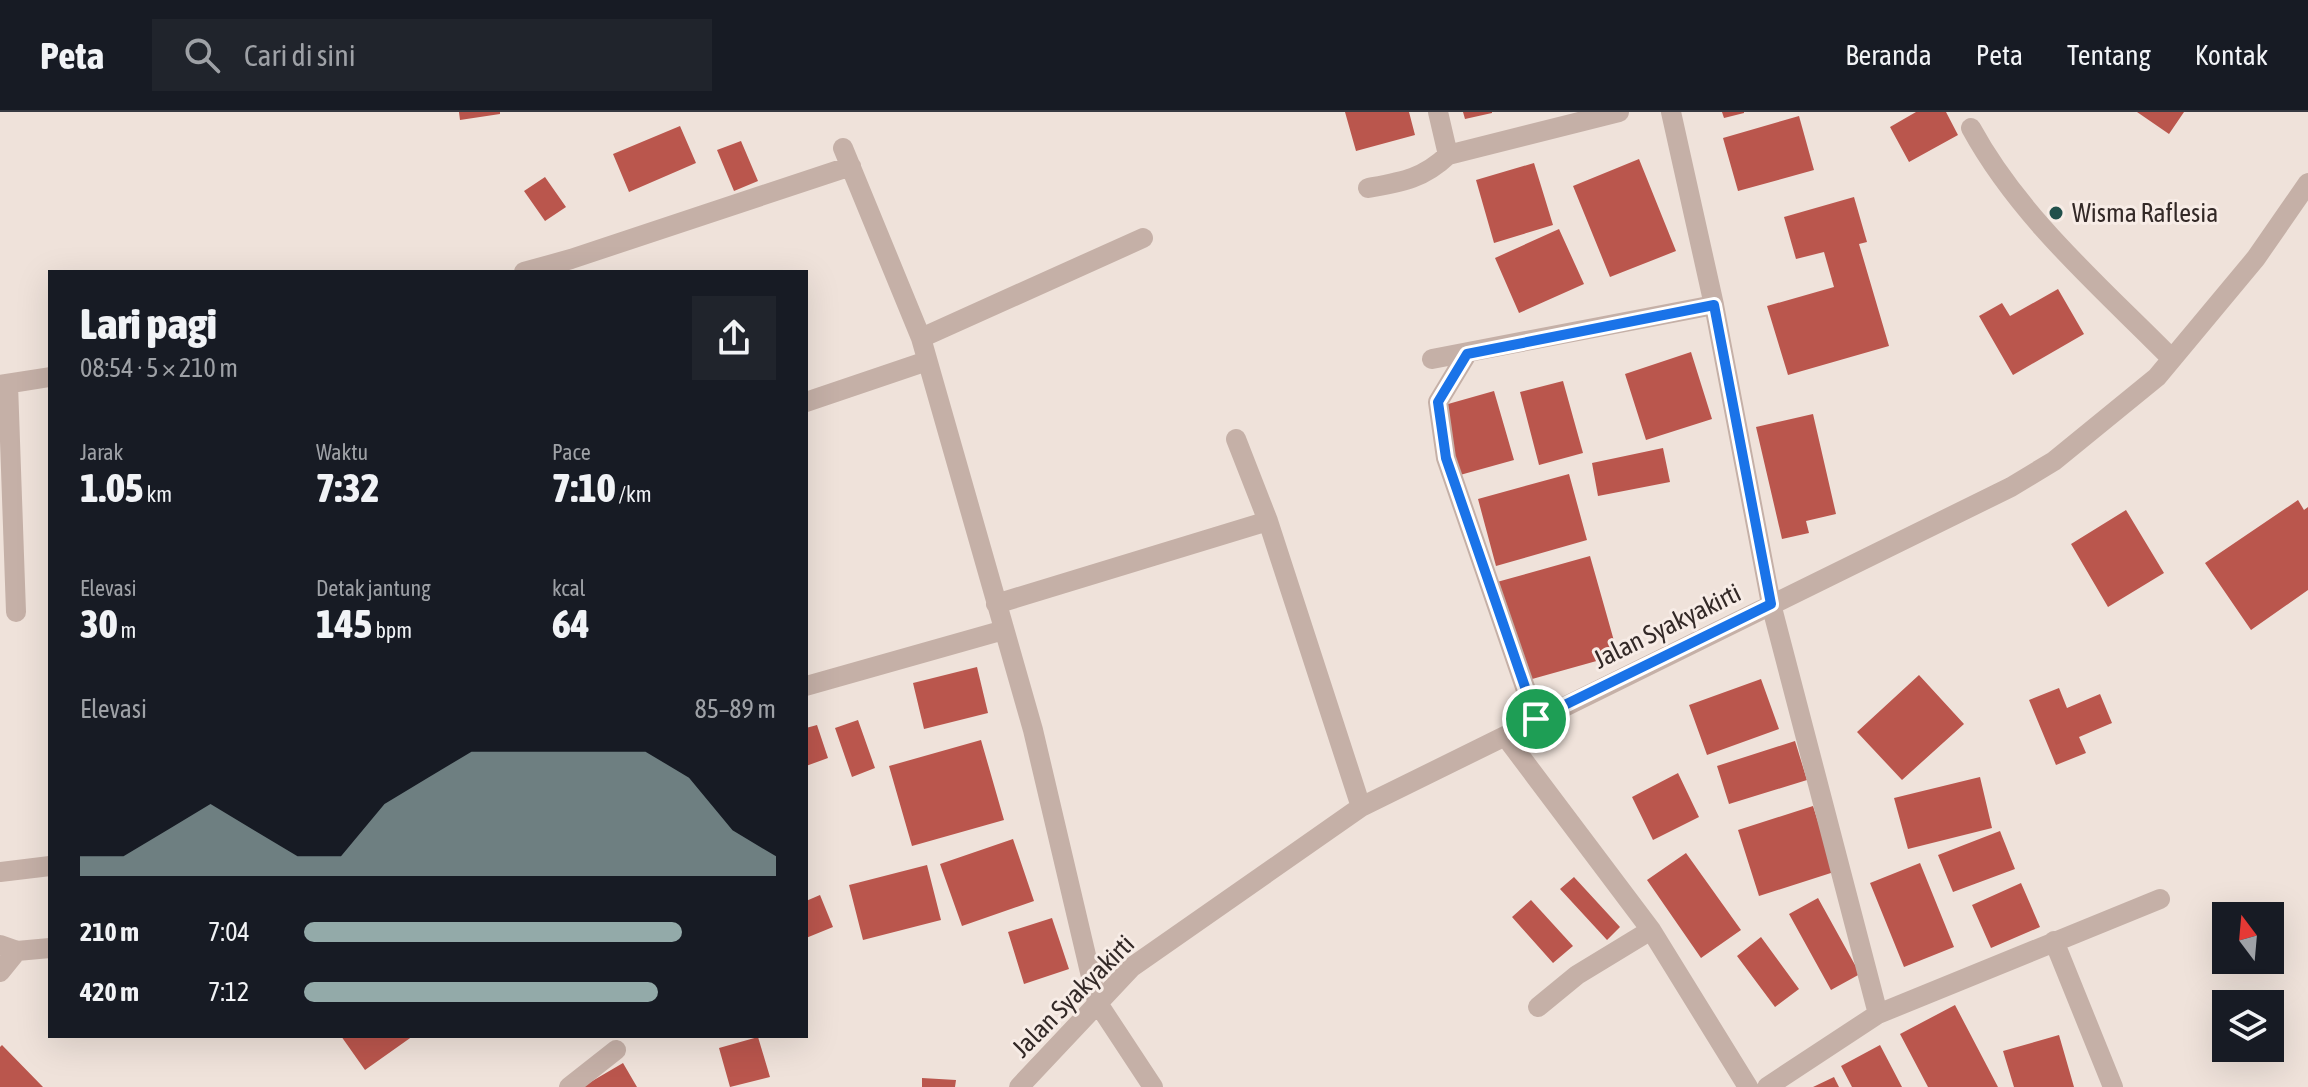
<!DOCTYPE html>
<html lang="id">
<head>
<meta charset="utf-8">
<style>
  :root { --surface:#171b24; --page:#20242c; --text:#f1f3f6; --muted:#9ea1a6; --line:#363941; --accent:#93aaa9 }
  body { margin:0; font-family:"Asap Condensed",sans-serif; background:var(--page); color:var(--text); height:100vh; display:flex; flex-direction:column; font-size:30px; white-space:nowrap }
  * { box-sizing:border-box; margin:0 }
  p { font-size:26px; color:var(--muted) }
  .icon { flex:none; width:44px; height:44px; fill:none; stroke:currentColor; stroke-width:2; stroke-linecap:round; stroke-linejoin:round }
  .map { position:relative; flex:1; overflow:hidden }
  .drawer { position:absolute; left:48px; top:158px; width:760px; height:768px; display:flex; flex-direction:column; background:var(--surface); border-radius:0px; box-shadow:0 8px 32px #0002 }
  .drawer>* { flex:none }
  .needle { width:52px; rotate:344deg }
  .tools { position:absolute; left:2212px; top:790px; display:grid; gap:16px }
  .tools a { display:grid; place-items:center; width:72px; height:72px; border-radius:0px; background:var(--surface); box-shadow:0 8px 32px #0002; font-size:40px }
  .pin { position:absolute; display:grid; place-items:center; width:68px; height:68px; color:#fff; margin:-34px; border:4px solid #fff; border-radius:50%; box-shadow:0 2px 8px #0007 }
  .round { display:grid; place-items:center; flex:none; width:84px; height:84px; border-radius:0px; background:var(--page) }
  .summary { display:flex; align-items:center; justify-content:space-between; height:136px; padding:0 32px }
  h1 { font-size:44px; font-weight:800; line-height:60px }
  .metrics { display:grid; grid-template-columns:repeat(3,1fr); gap:12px; height:136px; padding:8px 32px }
  .metrics div { display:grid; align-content:center }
  .metrics b { font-size:40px; font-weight:800 }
  .metrics small { font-size:22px; font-weight:400 }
  .metrics p { font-size:22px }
  .chart { height:224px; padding:16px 32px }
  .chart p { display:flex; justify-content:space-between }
  .chart svg { width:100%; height:144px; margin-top:8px; fill:var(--accent); opacity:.7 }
  ul { padding:0 32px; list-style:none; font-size:26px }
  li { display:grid; grid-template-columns:128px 96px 1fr; align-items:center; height:60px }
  li i { height:20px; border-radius:10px; background:var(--accent) }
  header { display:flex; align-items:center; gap:48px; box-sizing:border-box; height:112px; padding:0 40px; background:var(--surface); border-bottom:2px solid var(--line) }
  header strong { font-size:38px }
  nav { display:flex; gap:44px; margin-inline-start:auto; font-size:28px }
  .search { width:560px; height:72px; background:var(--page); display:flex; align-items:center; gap:20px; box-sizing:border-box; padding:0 28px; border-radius:0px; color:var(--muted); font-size:30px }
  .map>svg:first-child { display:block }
  .building { fill:#ba564d }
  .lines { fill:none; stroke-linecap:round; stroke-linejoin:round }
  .minor { stroke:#c5b0a7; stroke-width:20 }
  .route-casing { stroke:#fff; stroke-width:16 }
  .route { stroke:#1a73e8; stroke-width:10 }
  .poi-dot { fill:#21504b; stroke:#f7ece6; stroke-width:3 }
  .labels { text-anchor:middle; stroke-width:6; stroke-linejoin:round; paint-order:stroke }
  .poi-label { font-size:26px; fill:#332927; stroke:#f7ece6; text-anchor:start }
  .street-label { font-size:26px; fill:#332927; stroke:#f7ece6 }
</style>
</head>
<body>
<header>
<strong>Peta</strong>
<div class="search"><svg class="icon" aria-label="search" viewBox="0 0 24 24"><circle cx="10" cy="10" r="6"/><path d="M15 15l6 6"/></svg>Cari di sini</div>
<nav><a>Beranda</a><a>Peta</a><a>Tentang</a><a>Kontak</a></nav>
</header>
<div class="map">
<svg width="2308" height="975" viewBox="0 0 2308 975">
  <rect width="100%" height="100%" fill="#efe2da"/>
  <!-- building -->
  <path class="building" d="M459,0H500V2L460,8Z
    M1345,0H1409L1415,23L1356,39Z
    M1463,0H1492V1L1465,7Z
    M1722,0H1744V1L1724,6Z
    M1916,0H1946L1958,23L1909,50L1890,15Z
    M2137,0H2184L2169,22Z
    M1799,4L1814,58L1738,79L1723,26Z
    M680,14L696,51L629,80L613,42Z
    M741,29L758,69L734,79L717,38Z
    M1639,47L1676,139L1610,165L1573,74Z
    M1534,51L1553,113L1494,131L1476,68Z
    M545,65L566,95L545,109L524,79Z
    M1854,85L1867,130L1859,132L1889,234L1788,263L1767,194L1834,175L1824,140L1796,147L1784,105Z
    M1559,117L1584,172L1519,201L1495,146Z
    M2058,177L2084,222L2013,263L1979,204L2002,191L2010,204Z
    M1691,240L1712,307L1646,328L1625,262Z
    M1563,269L1583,341L1539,353L1520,280Z
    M1494,279L1514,348L1460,363L1441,294Z
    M1813,302L1836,402L1806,409L1809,421L1782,427L1756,315Z
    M1663,336L1670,370L1598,384L1592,351Z
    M1569,362L1587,428L1496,454L1478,387Z
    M2298,388L2304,398L2308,395V478L2251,518L2205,451Z
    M2126,398L2164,461L2108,495L2071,432Z
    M1590,444L1618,543L1525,569L1497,470Z
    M977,555L988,601L924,617L913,571Z
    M1919,563L1964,612L1902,668L1857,620Z
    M1761,567L1779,617L1707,643L1689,593Z
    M2059,576L2067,596L2100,582L2112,611L2079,625L2086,641L2056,653L2029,588Z
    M858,608L875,656L852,665L835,616Z
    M817,613L828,646L806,654V616Z
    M981,628L1004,708L912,734L889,654Z
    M1795,629L1807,668L1729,692L1717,654Z
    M1678,661L1699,705L1653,728L1632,685Z
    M1980,665L1992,716L1908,737L1894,686Z
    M1813,694L1834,760L1759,784L1738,718Z
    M2000,719L2015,757L1953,780L1938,743Z
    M1013,727L1034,789L962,814L940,752Z
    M1686,741L1741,818L1701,846L1647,768Z
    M1920,751L1954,835L1904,855L1870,771Z
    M927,753L941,808L863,828L849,773Z
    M1574,765L1620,815L1607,828L1560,777Z
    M2021,771L2040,815L1991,836L1972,793Z
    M820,783L833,815L806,826V789Z
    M1818,786L1860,862L1831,878L1789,802Z
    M1531,788L1573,834L1553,851L1512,805Z
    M1052,806L1069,857L1024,872L1008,820Z
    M1761,825L1799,877L1775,895L1737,844Z
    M1955,893L1998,975H1928L1900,922Z
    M2059,923L2074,975H2014L2003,939Z
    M341,924H413L365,958Z
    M758,925L770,965L730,975L719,936Z
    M2,933L43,975H0V935Z
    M1880,933L1902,975H1852L1841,954Z
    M623,951L637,975H582Z
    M1834,965L1839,975H1813Z
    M922,966L956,968L955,975H922Z"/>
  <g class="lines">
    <!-- minor -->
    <path class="minor" d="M1438,0L1448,43L1619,0
      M1671,0L1714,193L1771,492L1878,902
      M1971,16C2020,106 2101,175 2172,247
      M843,36L921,226L1033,618L1097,890L1153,975
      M1368,76C1401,70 1423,67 1448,43
      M524,160L571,147L851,54
      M921,226L1143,126
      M1467,242L1438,290L1446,346L1536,607
      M1432,247L1714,193
      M8,272L16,500
      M0,273L50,265
      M806,290L927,249
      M1236,327L1268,409L1361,695
      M996,492L1268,409
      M806,574L1004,518
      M1505,624L1651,818L1748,975
      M0,760L50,754
      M2054,829L2113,975
      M0,833L17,839L0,860
      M17,839L50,836
      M1538,895L1577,863L1651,818
      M569,975L616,938
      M1019,975L1132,855L1361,695L2011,375L2054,349L2157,265L2256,146L2308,71
      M1767,975L1878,902L2160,787"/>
  </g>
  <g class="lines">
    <!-- route casing -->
    <g class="route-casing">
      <path id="route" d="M1714,193L1771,492L1536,607L1446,346L1438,290L1467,242Z"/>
    </g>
    <!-- route -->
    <use href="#route" class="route"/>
  </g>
  <!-- markers -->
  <circle class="poi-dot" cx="2056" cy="101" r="8"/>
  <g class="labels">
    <!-- poi labels -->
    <g class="poi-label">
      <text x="2072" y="110">Wisma Raflesia</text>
    </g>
    <!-- street labels -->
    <g class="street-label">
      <text transform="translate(1667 514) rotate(-26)" y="9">Jalan Syakyakirti</text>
      <text transform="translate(1073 884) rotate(-45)" y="9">Jalan Syakyakirti</text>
    </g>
  </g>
</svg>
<div class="tools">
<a><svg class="needle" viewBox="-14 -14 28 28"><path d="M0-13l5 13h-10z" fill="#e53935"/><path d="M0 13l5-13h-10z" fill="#9ea1a6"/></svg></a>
<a><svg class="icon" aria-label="layers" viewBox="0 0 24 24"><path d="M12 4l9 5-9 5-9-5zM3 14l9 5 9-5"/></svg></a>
</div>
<div class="pin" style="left:1536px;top:607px;background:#1e9e55"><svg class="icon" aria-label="arrive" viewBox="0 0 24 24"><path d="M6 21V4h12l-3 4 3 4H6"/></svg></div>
<section class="drawer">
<div class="summary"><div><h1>Lari pagi</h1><p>08:54 · 5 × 210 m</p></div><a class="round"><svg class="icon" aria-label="share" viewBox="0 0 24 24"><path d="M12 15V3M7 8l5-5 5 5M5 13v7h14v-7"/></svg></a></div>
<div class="metrics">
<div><p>Jarak</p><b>1.05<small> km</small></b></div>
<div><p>Waktu</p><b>7:32</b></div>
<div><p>Pace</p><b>7:10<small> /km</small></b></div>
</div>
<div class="metrics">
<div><p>Elevasi</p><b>30<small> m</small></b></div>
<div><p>Detak jantung</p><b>145<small> bpm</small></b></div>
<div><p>kcal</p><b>64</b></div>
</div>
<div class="chart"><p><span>Elevasi</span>85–89 m</p>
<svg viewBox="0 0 160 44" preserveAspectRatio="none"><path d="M0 44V38L10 38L20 30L30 22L40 30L50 38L60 38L70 22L80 14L90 6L100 6L110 6L120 6L130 6L140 14L150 30L160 38V44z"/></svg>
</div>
<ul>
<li><b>210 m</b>7:04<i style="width:80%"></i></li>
<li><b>420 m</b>7:12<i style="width:75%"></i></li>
</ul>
</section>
</div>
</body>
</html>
